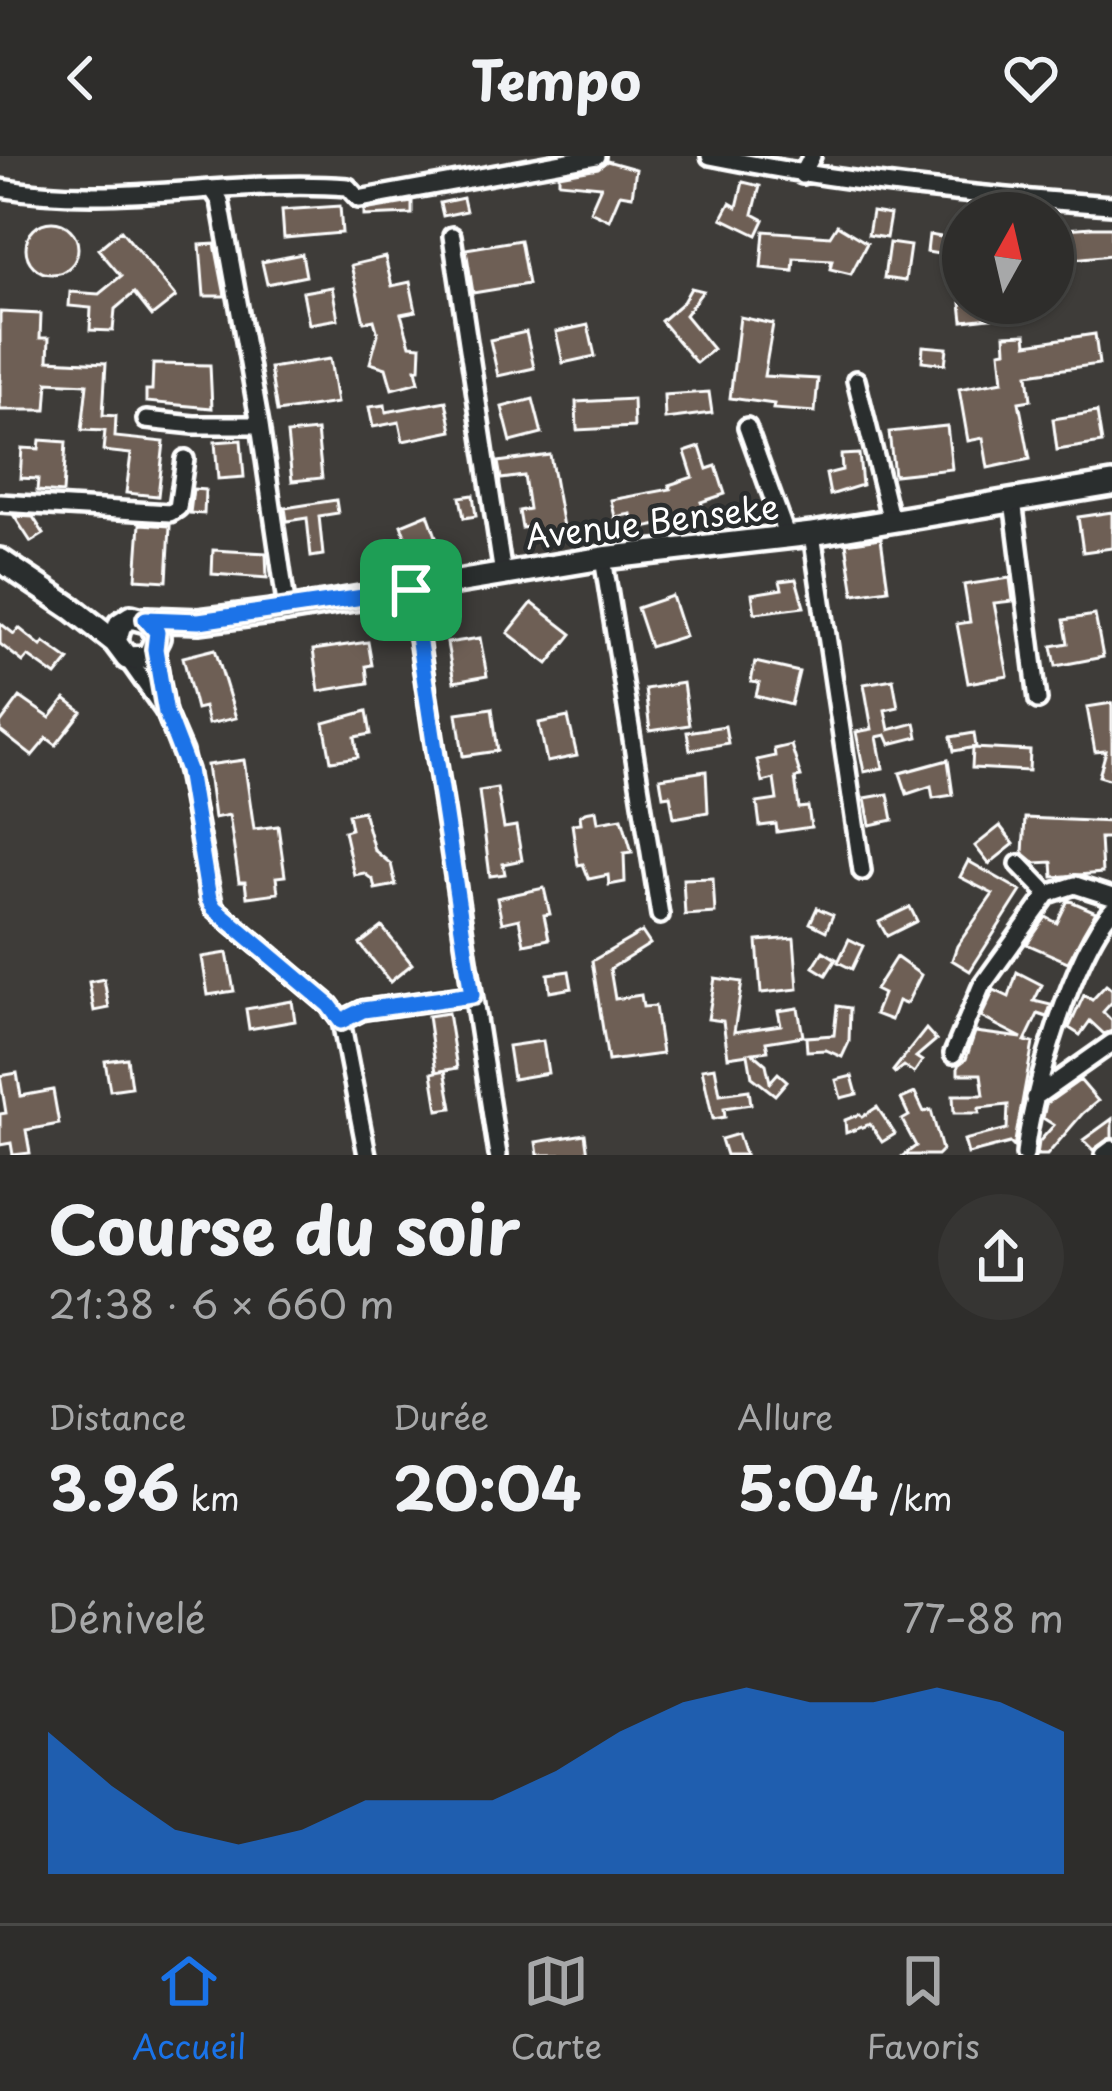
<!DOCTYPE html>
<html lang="fr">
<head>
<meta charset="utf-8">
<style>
  :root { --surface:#2e2d2b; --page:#363533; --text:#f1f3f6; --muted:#a7a8a9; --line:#494947; --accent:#1a73e8 }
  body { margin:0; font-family:"Playpen Sans",sans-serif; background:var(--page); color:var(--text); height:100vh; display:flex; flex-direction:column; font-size:45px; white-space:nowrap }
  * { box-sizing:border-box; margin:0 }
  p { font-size:39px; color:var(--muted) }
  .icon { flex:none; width:66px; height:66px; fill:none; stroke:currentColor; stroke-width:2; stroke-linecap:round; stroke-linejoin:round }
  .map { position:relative; height:999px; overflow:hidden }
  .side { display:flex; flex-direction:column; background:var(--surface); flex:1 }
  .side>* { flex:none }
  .needle { width:78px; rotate:8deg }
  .buttons { position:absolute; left:942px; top:36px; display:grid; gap:24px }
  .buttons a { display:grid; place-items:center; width:132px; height:132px; border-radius:50%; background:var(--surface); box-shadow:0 3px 9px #0004,0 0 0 3px var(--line); font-size:60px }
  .pin { position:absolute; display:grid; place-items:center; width:102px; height:102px; color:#fff; margin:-51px; border-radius:24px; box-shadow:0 6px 18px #0006 }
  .round { display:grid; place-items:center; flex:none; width:126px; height:126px; border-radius:63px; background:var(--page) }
  .overview { display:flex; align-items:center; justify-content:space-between; height:204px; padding:0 48px }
  h1 { font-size:66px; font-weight:700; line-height:90px }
  .stats { display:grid; grid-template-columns:repeat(3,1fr); gap:18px; height:204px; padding:12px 48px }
  .stats div { display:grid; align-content:center }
  .stats b { font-size:60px; font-weight:700 }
  .stats small { font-size:33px; font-weight:400 }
  .stats p { font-size:33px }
  .chart { height:336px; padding:24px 48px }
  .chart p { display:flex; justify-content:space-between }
  .chart svg { width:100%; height:216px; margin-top:12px; fill:var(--accent); opacity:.7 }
  header { display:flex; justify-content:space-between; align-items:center; height:156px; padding:0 48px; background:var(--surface); font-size:54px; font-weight:700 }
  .dock { display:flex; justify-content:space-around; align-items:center; height:168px; border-top:3px solid var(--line); background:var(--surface); font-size:33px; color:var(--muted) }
  .dock a { display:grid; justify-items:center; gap:6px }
  .dock .current { color:var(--accent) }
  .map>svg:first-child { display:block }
  .building { fill:#6e5f54; stroke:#fff; stroke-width:3 }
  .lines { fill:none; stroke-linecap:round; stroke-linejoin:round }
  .street-casing { stroke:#fff; stroke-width:24 }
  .secondary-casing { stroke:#fff; stroke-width:30 }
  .street { stroke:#2a2d2e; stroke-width:15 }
  .secondary { stroke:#2a2d2e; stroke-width:21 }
  .route-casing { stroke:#fff; stroke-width:24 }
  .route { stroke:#1a73e8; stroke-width:15 }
  .labels { text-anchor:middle; stroke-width:9; stroke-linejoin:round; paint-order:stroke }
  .street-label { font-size:33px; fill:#fff; stroke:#2a2d2e }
</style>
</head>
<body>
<header><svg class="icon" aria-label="back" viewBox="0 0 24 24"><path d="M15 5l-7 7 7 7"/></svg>Tempo<svg class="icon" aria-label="heart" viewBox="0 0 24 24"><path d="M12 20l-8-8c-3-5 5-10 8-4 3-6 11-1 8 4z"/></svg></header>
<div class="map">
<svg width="1112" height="999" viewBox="0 0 1112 999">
  <rect width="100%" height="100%" fill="#3e3c39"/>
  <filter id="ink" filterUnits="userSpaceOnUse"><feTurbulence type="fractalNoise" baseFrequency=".00833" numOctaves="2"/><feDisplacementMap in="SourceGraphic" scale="24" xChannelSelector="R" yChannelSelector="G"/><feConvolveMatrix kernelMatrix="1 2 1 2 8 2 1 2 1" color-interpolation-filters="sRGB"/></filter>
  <g filter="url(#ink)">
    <!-- building -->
    <path class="building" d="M607,5L636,13L632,40L620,38L609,64L590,55L601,30L559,26V19L598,12Z
      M743,26L760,30L753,58L764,64L757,79L722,62L730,47L737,51Z
      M463,42L466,55L443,60L440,47Z
      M412,46V58L364,60V54Z
      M340,50L342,77L284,82L282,54Z
      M872,56L890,59L886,82L868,79Z
      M26 92a26 26 0 1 1 52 0a26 26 0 1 1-52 0Z
      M837,69L867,87L851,118L830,113L832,104L794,102L793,115L761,112L764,75L830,80Z
      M1092,71H1112V99L1053,105V74Z
      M121,74L176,141L152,160L134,137L115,153L113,175L90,174L91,152L69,150L70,136L99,138L121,120L98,93Z
      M929,79L954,83L951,100L927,96Z
      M520,84L528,128L473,137L466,93Z
      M889,87L910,90L905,125L884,122Z
      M215,88L225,140H204L200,89Z
      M302,98L306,120L267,128L262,106Z
      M385,101L392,130L410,126L416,155L401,158L410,189L421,190L420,213H416L419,226L392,233L386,212L370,207L378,178L374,164L364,166L351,109Z
      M332,131L338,163L309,168L303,136Z
      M691,132L703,135L685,159L713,193L696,207L661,165L683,146Z
      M961,147H997L999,161L963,165Z
      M0,156L41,158L40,182H49L48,204L106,207L103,259L116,260L115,281L164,286L158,340L126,337L131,298L103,295L105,275L82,274L87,228L48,226L46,254H0Z
      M740,161L773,168L764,220L818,223L815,256L773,253L774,248L730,242Z
      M588,169L595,200L563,207L556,176Z
      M526,176L534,212L498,220L490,184Z
      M1026,178L1027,188L1095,178L1099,208L1028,218L1031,244L1019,246L1030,303L988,312L983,282L968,285L959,233L1003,225L1000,195L1006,194L1005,179Z
      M923,190L947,192L945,208L922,205Z
      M330,203L337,247L277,256L270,212Z
      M153,208L210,209L212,252L146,246V234H152Z
      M709,236L712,257L665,263L664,239Z
      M533,243L542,278L511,286L502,251Z
      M633,243L634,271L577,274L576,246Z
      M446,245L452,275L403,285L399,266L373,271L369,251L385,249L386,256Z
      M1097,256L1102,287L1057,294L1053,263Z
      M947,270L952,313L894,319L889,276Z
      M317,275L322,322L292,325L287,278Z
      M40,284L66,286L63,337L37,335L38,323L20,322L22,292L39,293Z
      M241,284L244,321L218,323L215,286Z
      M700,291L707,313L716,310L725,338L701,346L703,351L693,354L699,371L683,377L678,365L634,374L631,358L615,361L611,344L671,333L669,329L693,321L685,296Z
      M859,298L862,329L830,339L826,318L842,314L841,299Z
      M550,299L565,382L538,387L535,370L522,372L519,355L529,353L524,320L501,323L498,306Z
      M193,333L205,334L204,358L190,357Z
      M473,339L476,360L464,362L460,341Z
      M336,344L338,357L319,360L323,399L311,401L307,362L287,365L285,352Z
      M1112,356V392L1083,396L1078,361Z
      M428,358L441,394L414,404L401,369Z
      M14,360L33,361L44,378L31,386Z
      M140,368L170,370L167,425L136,423Z
      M881,382L888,433L854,438L846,387Z
      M213,394L266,397L267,422L212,418Z
      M1010,422L1013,445L994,447L1008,520L968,527L957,468L970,466L964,429Z
      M796,423L804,451L755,457L752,438L782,433L780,425Z
      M672,440L685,480L650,491L637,452Z
      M532,447L572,478L548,508L508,477Z
      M1095,459L1103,501L1056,510L1052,490L1068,487L1064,464Z
      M0,467L14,478L19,472L41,490L44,486L69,504L56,520L28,500L23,506L0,488Z
      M480,482L487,520L454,526L447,487Z
      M368,486L372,509L366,510L368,527L319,535L313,494Z
      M215,493L236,562L208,568L204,551L196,553L183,501Z
      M755,506L799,516L791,549L756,540L759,527L751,526Z
      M893,523L898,551L885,554L889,574L915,567L918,581L890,588L886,579L877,581L883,612L864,616L856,576L872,573L864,528Z
      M683,527L689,569L650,575L645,533Z
      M20,541L50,562L65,543L82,556L56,589L47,582L32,600L0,575V568Z
      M1112,547V624L1099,620L1106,595L1095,596L1087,551Z
      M492,552L498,595L463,600L457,557Z
      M367,555L371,578L355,581L358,601L331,605L324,567Z
      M568,561L577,600L547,606L539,567Z
      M725,570L728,587L690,594L687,576Z
      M974,577L976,591L954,595L951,581Z
      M791,589L801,621L795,622L799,652L808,651L811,671L777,676L776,668L760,670L757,647L777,644L774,623L762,626L757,604L775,600L774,593Z
      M973,592L1030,595L1029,615L972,612Z
      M244,604L254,673L278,670L285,720L276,721L278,737L247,741L245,726H239L229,659L214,662L207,609Z
      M948,604L953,639L933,642L931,630L907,638L900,617Z
      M706,615L708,656L674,662L670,639L663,640L660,622Z
      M497,632L504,672L516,670L522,704L503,708L505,718L490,720L479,635Z
      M888,638L893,664L870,669L865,642Z
      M596,654L598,666L622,662L632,696L624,697L625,726L609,729L608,719L589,723L583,708L578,709L572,668L581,667L580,660L585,656Z
      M363,655L374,694L391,708L396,729L375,733L373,724L364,717L354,719L344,675L351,673L348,658Z
      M1025,662L1112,666V682H1100L1102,717L1053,721L1052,706L1035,707L1023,697Z
      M1000,670L1014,688L989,708L975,690Z
      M968,705L1021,735L970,815L952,804L957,790L993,738L960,721Z
      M713,722L715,757L685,759L683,723Z
      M544,732L550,758L544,759L549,783L524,788L519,763L502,767L497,742Z
      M1068,744L1096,756L1068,806L1027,788L1046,761L1057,767Z
      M910,751L917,765L887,780L879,766Z
      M817,752L833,759L826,775L810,767Z
      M382,771L412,808L390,826L360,788Z
      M642,776L650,788L610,813L615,843L641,839L643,851L655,850L662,898L608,905L592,805Z
      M794,782L798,833L761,837L757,785Z
      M849,783L863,790L852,813L838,806Z
      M823,795L836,803L826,819L813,811Z
      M227,797L234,835L208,839L202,801Z
      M896,801L921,819L908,845L905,848L898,845L891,864L875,858L883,838L875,834Z
      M569,815L572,832L550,836L548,818Z
      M1017,816L1042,829L1034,845L1051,849L1047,861L1038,858L1025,885L1033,887L1014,991L1010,987L968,998L964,984L1007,973L1008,949L979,952V957H954L953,939H984L981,918H958V909L966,903L975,876L1022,882L981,861L994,834L1009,841Z
      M715,822L742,826L734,876L781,869L778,855L798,852L803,880L766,886L768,895L753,897L766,908L770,926L778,917L787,925L775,939L752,921L748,898L728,901L723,865L708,863Z
      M104,823L109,852L94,855L89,826Z
      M1106,829L1112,834V846L1103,856L1112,865V875L1104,878L1090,865L1080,879L1069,872L1084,839L1092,844Z
      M292,845L295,865L249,873L246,853Z
      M837,850L850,852L849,886L842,901L826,894L807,895L806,881L834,879Z
      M448,857L457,912L436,916L428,860Z
      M926,873L936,884L916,901L922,905L914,917L904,910L895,917L893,915Z
      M543,885L548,917L513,923L508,890Z
      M127,902L131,931L110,934L105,905Z
      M715,911L720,938L749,934L751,948L724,952L725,961L713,963L702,913Z
      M445,914L452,952L438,954L432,917Z
      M17,917L21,940L53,934L59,968L26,974L30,997L13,999L11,987L0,989V958L6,957L0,920Z
      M852,920L857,938L841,942L836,924Z
      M1080,924L1098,945L1083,957L1047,999H1037L1039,986L1054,969L1043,962L1046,948Z
      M915,937L924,956L931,954L942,994L937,999H904L916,990L902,964L909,960L901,943Z
      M877,951L895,978L882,986L870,968L846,977L845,964L860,958L862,961Z
      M1112,963V981L1093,994L1083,984Z
      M585,978L588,999H538L536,986Z
      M738,978L745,999H726L721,983Z"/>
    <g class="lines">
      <!-- street casing -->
      <g class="street-casing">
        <path id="street" d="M710,0C843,27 977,40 1112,49
          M802,19L812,0
          M0,32C116,52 232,22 348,31L359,43L596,0
          M214,36L220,45L260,269L287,454
          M452,80L503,419
          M856,224L891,365
          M146,264L194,269H260
          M747,271L787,381
          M1013,344L1038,544
          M0,347L170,357L178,352L185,303
          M812,378L862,715
          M603,402L660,759
          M411,434L498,999
          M155,493L164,548
          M127,502L166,557L183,596L214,752L329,849L341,865L367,999
          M1019,708L1048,738L1075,729L1112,741
          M341,865L363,854L473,839
          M953,898L981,831L1048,738
          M1034,942L1112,887
          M1025,999C1030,942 1074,795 1112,754
          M1104,999L1112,993"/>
      </g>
      <!-- secondary casing -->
      <g class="secondary-casing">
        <path id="secondary" d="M0,404L73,453L115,486L127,502L148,501L158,482L150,466L131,461L120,468L115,486
          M146,463L199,465L287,454L603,402L812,378L1112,328"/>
      </g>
      <!-- street -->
      <use href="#street" class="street"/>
      <!-- secondary -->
      <use href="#secondary" class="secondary"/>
    </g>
  </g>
  <g class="lines" filter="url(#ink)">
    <!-- route casing -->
    <g class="route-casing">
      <path id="route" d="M411,434L472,839L363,854L341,865L329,849L214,752L209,743L188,614L166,557L155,493L157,476L146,463L199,465Z"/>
    </g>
    <!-- route -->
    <use href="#route" class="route"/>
  </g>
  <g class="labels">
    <!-- street labels -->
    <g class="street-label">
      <text transform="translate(652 366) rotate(-7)" y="12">Avenue Benseke</text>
    </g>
  </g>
</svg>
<div class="buttons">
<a><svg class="needle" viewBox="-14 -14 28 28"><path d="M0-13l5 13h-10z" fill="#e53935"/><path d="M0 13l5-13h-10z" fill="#a7a8a9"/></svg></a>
</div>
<div class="pin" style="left:411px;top:434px;background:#1e9e55"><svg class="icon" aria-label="arrive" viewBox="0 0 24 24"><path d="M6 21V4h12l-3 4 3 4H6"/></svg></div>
</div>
<section class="side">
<div class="overview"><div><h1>Course du soir</h1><p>21:38 · 6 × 660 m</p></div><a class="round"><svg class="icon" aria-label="share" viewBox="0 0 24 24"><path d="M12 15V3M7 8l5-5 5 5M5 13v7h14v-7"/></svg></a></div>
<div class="stats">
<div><p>Distance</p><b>3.96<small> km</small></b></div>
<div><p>Durée</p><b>20:04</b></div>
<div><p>Allure</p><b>5:04<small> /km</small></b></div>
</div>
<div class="chart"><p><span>Dénivelé</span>77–88 m</p>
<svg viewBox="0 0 160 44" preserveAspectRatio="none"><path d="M0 44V15L10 26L20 35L30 38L40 35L50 29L60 29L70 29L80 23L90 15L100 9L110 6L120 9L130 9L140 6L150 9L160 15V44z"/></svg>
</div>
</section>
<nav class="dock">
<a class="current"><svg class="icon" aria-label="home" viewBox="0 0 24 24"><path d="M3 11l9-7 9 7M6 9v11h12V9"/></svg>Accueil</a>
<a><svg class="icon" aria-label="map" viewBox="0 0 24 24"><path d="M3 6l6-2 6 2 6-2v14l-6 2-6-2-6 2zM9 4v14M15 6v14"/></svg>Carte</a>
<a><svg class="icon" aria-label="saved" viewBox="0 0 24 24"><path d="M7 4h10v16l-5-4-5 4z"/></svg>Favoris</a>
</nav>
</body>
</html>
